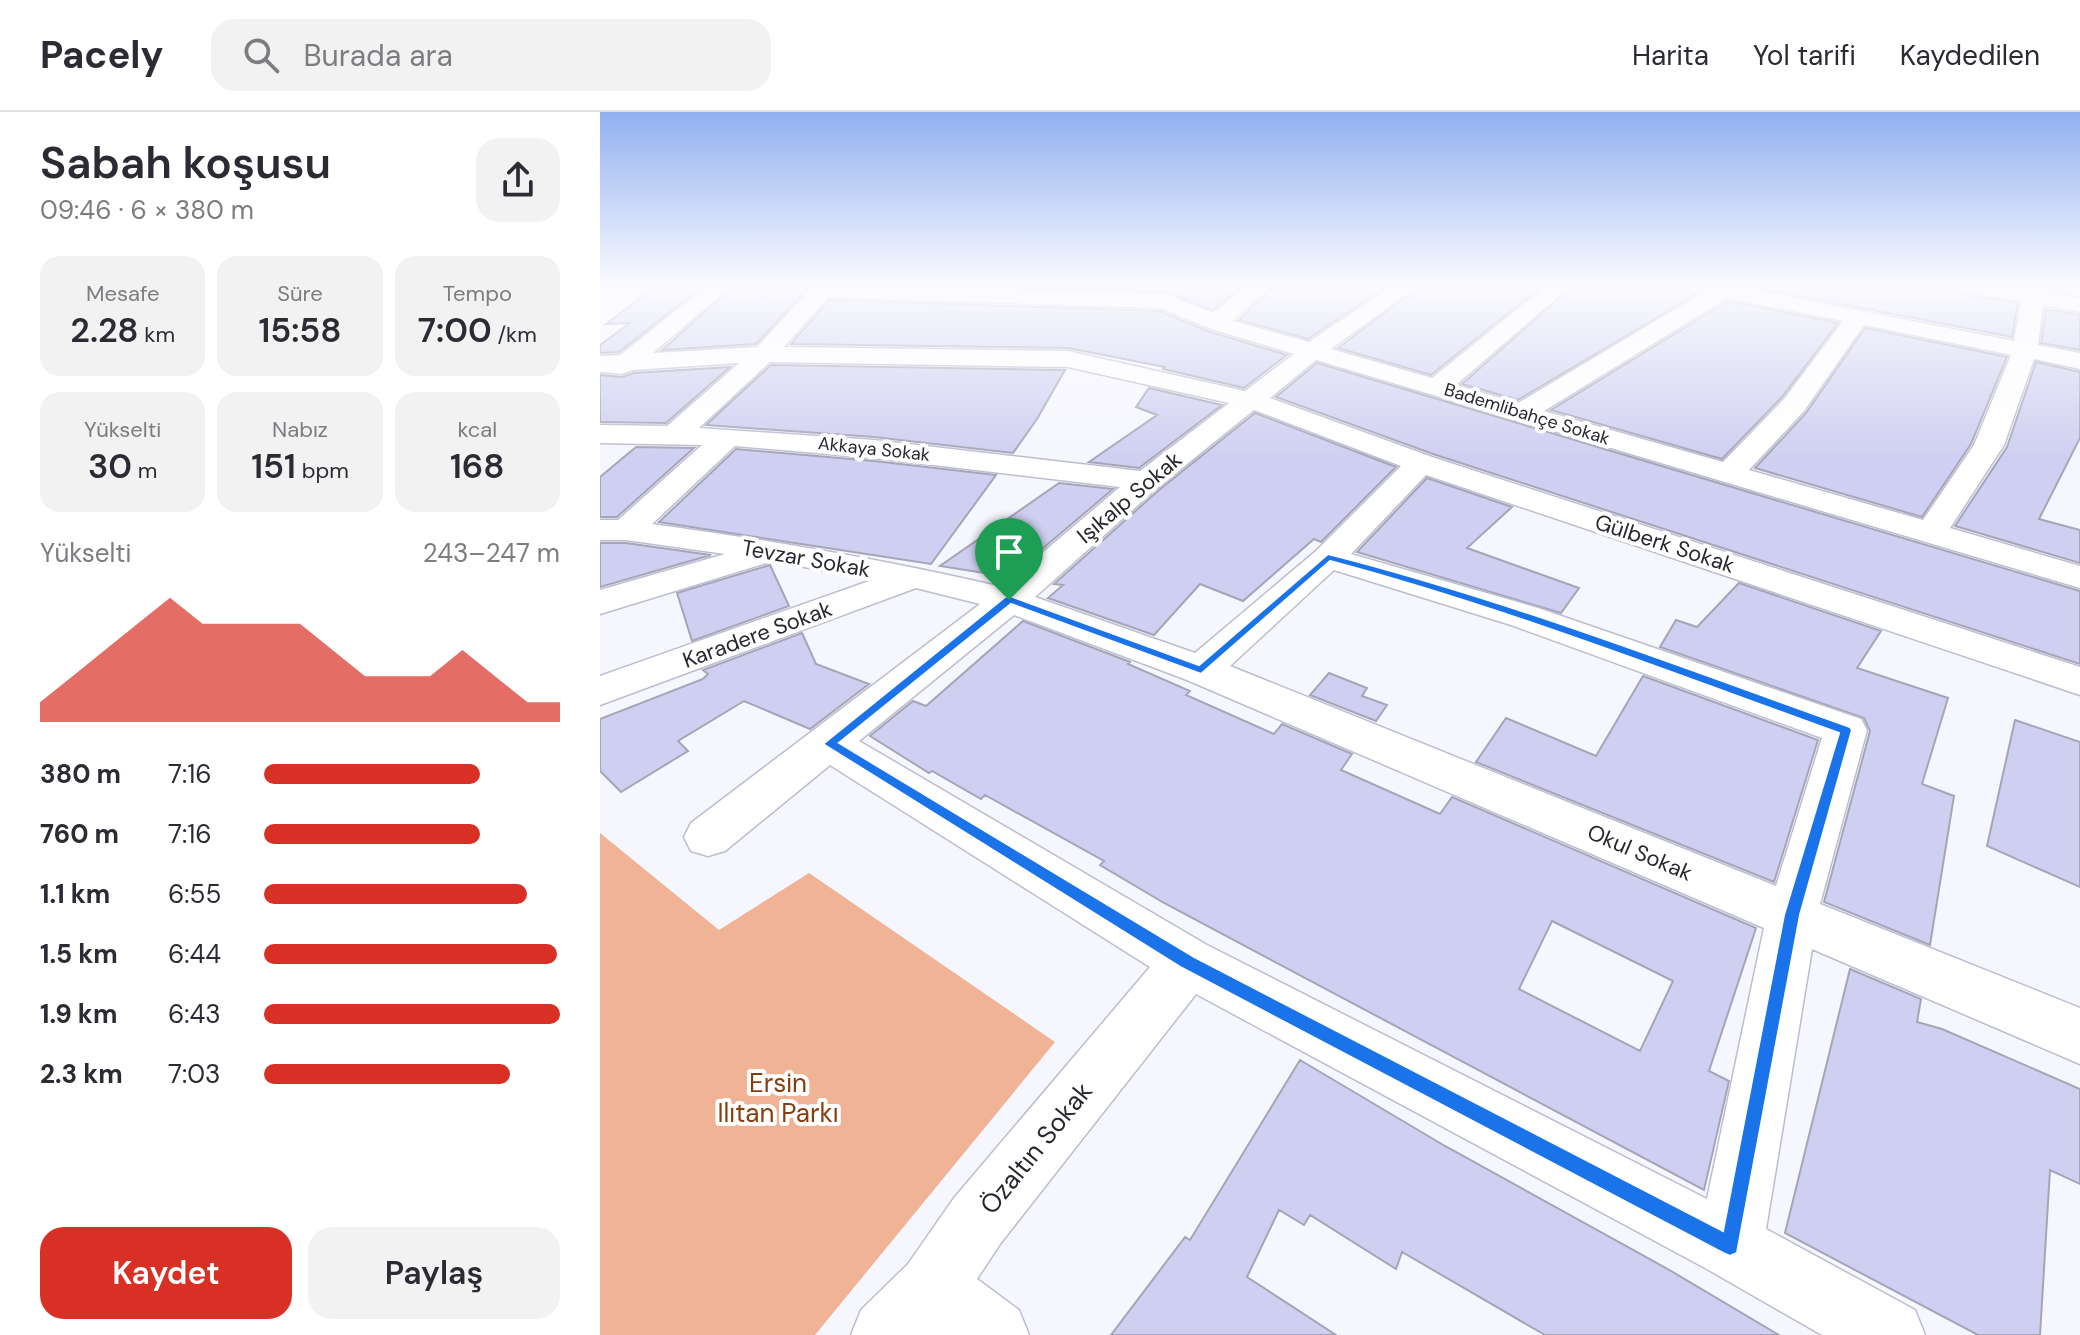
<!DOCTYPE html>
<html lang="tr">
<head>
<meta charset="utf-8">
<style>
  :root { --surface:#fff; --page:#f2f2f3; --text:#2b2b33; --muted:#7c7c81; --line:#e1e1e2; --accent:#d93025 }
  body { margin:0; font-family:"DM Sans",sans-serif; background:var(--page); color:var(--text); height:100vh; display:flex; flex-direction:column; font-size:30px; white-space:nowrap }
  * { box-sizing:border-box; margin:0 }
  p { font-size:26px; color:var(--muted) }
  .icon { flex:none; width:44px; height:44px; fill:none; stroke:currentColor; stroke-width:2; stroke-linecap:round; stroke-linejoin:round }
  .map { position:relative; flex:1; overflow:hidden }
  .side { display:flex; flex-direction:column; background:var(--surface); width:600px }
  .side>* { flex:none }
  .pin { position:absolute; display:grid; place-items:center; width:68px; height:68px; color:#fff; margin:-82px -34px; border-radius:50% 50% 50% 0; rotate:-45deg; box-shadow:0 0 8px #0007 }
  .pin .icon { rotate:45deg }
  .round { display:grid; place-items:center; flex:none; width:84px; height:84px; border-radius:24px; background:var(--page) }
  .overview { display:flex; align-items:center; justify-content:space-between; height:136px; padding:0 40px }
  h1 { font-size:44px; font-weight:600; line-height:60px }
  .metrics { display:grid; grid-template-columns:repeat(3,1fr); gap:12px; height:136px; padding:8px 40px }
  .metrics div { display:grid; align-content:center; border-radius:20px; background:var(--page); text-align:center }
  .metrics b { font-size:34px; font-weight:600 }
  .metrics small { font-size:22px; font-weight:400 }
  .metrics p { font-size:22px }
  .chart { height:224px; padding:16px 40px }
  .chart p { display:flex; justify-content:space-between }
  .chart svg { width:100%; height:144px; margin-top:8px; fill:var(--accent); opacity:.7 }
  .button { display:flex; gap:16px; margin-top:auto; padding:16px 40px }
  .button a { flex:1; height:92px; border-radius:24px; background:var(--accent); color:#fff; font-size:32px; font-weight:600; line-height:92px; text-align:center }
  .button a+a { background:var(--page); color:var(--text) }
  ul { padding:0 40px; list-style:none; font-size:26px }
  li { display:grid; grid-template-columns:128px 96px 1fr; align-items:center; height:60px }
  li i { height:20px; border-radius:10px; background:var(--accent) }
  header { display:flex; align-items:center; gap:48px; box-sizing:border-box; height:112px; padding:0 40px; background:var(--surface); border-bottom:2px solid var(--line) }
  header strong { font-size:38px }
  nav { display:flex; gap:44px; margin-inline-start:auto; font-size:28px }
  .search { width:560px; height:72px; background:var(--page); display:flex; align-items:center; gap:20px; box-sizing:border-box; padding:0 28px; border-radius:24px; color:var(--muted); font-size:30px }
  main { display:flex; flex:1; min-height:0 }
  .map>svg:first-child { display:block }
  .green { fill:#f0b395 }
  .building { fill:#cfcff1; stroke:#a5a5b7; stroke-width:2; fill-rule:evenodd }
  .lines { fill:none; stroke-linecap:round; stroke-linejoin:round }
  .minor-casing { stroke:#bcbdd0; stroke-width:3 }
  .minor { fill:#fff; fill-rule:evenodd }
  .route { fill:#1a73e8; stroke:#fff; stroke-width:2; fill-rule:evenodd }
  .labels { text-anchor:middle; stroke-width:8; stroke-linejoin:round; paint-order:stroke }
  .far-street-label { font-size:18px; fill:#27272e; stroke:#fff }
  .street-label { font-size:22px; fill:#27272e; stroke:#fff }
  .near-park-label { font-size:26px; fill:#893d0d; stroke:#fff }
  .near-street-label { font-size:26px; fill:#27272e; stroke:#fff }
</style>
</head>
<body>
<header>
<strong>Pacely</strong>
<div class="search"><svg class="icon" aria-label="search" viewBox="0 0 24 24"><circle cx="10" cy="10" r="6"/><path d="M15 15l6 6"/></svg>Burada ara</div>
<nav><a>Harita</a><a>Yol tarifi</a><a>Kaydedilen</a></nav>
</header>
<main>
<section class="side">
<div class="overview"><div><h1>Sabah koşusu</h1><p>09:46 · 6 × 380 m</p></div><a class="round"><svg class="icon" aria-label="share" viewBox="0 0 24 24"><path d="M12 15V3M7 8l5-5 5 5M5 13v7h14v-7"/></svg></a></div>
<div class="metrics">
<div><p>Mesafe</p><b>2.28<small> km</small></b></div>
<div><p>Süre</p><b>15:58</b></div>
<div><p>Tempo</p><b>7:00<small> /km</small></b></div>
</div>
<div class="metrics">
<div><p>Yükselti</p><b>30<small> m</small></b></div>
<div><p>Nabız</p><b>151<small> bpm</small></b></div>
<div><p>kcal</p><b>168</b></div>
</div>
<div class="chart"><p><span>Yükselti</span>243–247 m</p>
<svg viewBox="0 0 160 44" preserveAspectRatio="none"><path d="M0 44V38L10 30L20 22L30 14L40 6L50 14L60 14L70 14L80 14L90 22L100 30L110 30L120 30L130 22L140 30L150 38L160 38V44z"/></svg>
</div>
<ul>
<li><b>380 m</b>7:16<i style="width:73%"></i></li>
<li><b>760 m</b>7:16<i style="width:73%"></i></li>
<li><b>1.1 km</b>6:55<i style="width:89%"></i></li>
<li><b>1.5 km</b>6:44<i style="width:99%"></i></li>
<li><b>1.9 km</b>6:43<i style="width:100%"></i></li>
<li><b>2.3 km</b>7:03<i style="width:83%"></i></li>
</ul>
<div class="button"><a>Kaydet</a><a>Paylaş</a></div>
</section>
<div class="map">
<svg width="1480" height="1223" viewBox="0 0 1480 1223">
  <rect width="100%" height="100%" fill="#f6f6fe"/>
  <!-- green -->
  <path class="green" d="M0,721L119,818L209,761L455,930L215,1223H0Z"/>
  <!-- building -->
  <path class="building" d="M56,174H103L19,240L0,241V233L30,211L6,212Z
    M134,174H210L156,232L62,238Z
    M331,174H643L612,198L565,179Z
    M674,174H787L708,227L639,208Z
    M820,174H942L831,263L738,236Z
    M973,174H1086L1095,183L918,288L862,272Z
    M1148,174H1356L1362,182L1418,191L1412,225Z
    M229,188L560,199L607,219L687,243L644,276L563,257L565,255L468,236L191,232Z
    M1128,189L1238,211L1182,285L1122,347L951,298Z
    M1446,197L1480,203V238L1441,231Z
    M1265,216L1407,245L1371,332L1322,405L1155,356L1206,301Z
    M1436,250L1480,260V326L1439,407L1480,418V451L1355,414L1407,335Z
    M717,251L1480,479V552L833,342L676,285Z
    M171,253L465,258L437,307L413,341L274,325L106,313Z
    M130,255L66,311L0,310V263L22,265L34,261Z
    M549,276L622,293L539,356L489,350L557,303L536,295Z
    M655,301L796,355L721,430L714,427L643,489L600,472L554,523L448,486L463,473L454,472L559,378Z
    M36,335L94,336L17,405H0V365Z
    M136,337L274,349L396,363L331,452L59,410Z
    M827,366L912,395L867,436L979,476L961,501L757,440Z
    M459,371L513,377L409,465L340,454Z
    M0,431H26L111,443L0,475Z
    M170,453L189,494L92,529L77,481Z
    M1139,471L1281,519L1257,556L1348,586L1322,672L1354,684L1330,833L1224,790L1270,619L1264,606L1060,535L1076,508L1097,515Z
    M423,509L530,550L528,552L590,579L586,583L674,622L682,612L752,642L741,658L840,702L852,685L1156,816L1109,959L1129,969L1104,1078L564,791L500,753L504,749L385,683L381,687L332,659L329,661L270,624L313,589L326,594ZM952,809L1073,869L1040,939L919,877Z
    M202,521L216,552L269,572L210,617L144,589L78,629L88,639L21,680L0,659V607L103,567L108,562L103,558Z
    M729,561L767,576L762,584L787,593L776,609L710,583Z
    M1043,564L1218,628L1174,770L876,650L906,606L996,644Z
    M1415,608L1480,630V775L1387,734Z
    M1250,857L1321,887L1317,910L1342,917L1480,977V1072L1450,1058L1440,1223H1378L1185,1121Z
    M700,948L845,1034L1066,1156L1179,1223H945L802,1140L796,1157L710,1103L704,1113L679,1098L647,1165L736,1223H511L585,1125L590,1128Z"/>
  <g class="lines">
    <!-- minor casing -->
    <g class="minor-casing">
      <path id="minor" d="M107,174H131L53,241L157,235L214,174L565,182L613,201L647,174H671L633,209L709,230L792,174H817L731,237L832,266L946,174H970L856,273L918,291L1103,181L1092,179L1089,174H1134L1414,229L1421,189L1362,179L1359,174L1423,176V174H1445L1444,180L1480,186V200L1443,193L1438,233L1480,241V257L1434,247L1404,333L1350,416L1480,454V476L716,248L670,286L832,345L1480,555V583L826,363L751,442L938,496L1261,607L1267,618L1220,792L1480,896V952L1212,837L1166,1117L1315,1198L1325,1223H1222L1107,1157L596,882L400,1132L377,1167L419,1198L429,1223H251L261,1198L308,1152L354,1086L550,855L230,653L125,739L108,744L91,739L84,725L91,711L380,492L316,476L0,593V564L272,468L173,449L0,502V478L125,442L26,428H0V408H18L102,333L0,331V313L67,314L139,251L33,258L22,262L0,260V244L20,243ZM228,185L561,196L608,216L694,242L645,279L468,239L184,235ZM1127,186L1243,209L1184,287L1123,350L944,299ZM1264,213L1411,243L1374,333L1323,408L1149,358L1204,299ZM170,250L468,255L629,291L540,359L274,328L99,316ZM654,298L801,354L716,439L595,541L435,485L557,376ZM135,334L274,346L520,375L402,475C286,448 170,428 52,412ZM734,458L911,513L1222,626L1176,774L630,554ZM414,503L587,568L1164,816L1107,1087L607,833L259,629Z"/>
    </g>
    <!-- minor -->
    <use href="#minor" class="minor"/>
  </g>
  <!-- sky -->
  <linearGradient id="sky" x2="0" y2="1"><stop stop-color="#91b0f0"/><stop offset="0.5" stop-color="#fbfbff"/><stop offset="1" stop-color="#fbfbff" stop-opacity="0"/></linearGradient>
  <rect width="1480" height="345" fill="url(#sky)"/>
  <!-- route -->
  <path class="route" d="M728,442C906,487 1078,554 1250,615L1252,618L1200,803L1137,1141L1130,1144L1123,1141L582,856L223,632L405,485H413L599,553ZM730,449C903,495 1070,560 1239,621L1184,803L1123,1119L594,845L239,631L411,492L601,562Z"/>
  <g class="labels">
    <!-- far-street labels -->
    <g class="far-street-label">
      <text transform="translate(927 302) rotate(17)" y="6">Bademlibahçe Sokak</text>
      <text transform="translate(274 337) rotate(6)" y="6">Akkaya Sokak</text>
    </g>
    <!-- street labels -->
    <g class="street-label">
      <text transform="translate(529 385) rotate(-40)" y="8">Işıkalp Sokak</text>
      <text transform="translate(1065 431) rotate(18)" y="8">Gülberk Sokak</text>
      <text transform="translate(206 446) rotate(10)" y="8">Tevzar Sokak</text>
      <text transform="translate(157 522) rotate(-20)" y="8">Karadere Sokak</text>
      <text transform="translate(1040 740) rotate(23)" y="8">Okul Sokak</text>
    </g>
    <!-- near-park labels -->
    <g class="near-park-label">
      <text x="178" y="980">Ersin<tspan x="178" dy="30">Ilıtan Parkı</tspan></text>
    </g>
    <!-- near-street labels -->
    <g class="near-street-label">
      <text transform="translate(436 1036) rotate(-51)" y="9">Özaltın Sokak</text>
    </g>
  </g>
</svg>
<div class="pin" style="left:409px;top:488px;background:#1e9e55"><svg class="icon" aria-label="arrive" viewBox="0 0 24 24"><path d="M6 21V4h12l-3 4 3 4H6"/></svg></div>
</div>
</main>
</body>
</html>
